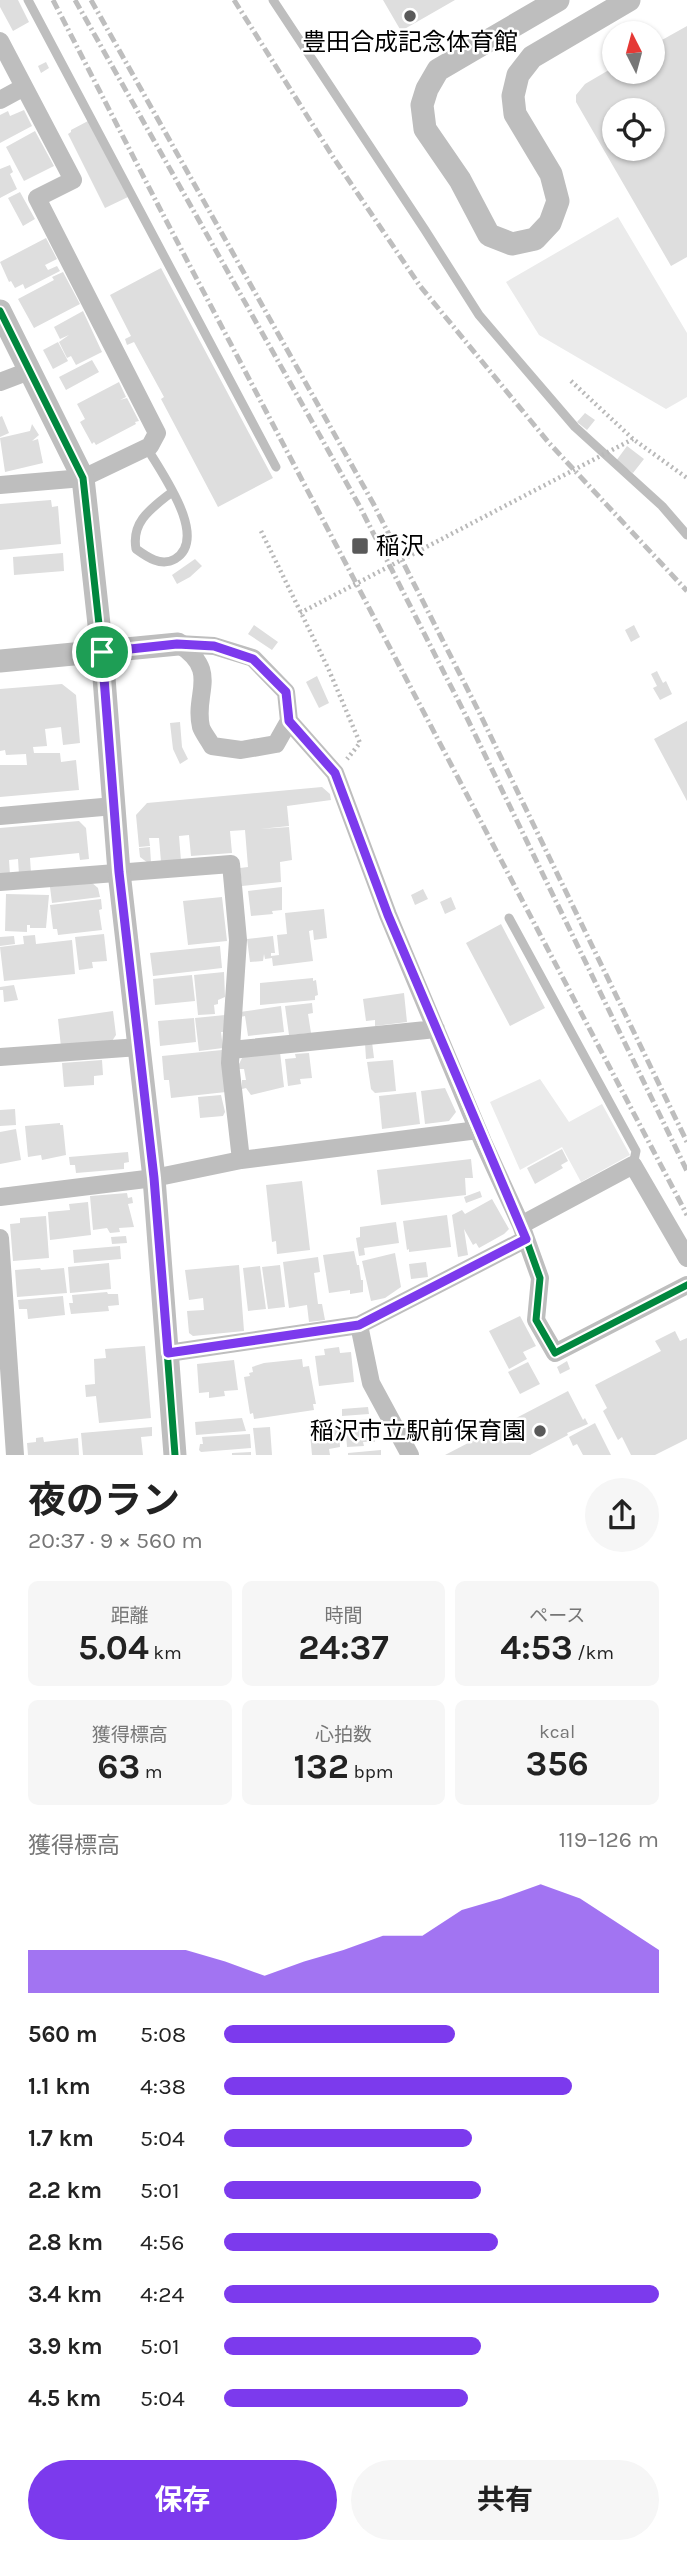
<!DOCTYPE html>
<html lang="ja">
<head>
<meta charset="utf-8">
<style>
  :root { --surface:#fff; --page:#f6f6f6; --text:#222; --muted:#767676; --accent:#7c3aed }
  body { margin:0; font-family:Karla,"Noto Sans JP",sans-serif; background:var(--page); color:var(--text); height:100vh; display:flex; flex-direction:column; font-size:26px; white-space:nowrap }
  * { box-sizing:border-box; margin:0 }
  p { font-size:23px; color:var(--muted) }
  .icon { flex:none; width:38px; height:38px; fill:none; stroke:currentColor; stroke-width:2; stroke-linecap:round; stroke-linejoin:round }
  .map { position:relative; height:1455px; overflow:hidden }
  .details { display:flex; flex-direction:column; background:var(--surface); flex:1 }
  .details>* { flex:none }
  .needle { width:46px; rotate:354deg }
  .buttons { position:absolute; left:602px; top:21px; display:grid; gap:14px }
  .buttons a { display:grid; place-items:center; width:63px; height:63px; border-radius:50%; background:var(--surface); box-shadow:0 2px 5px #0004; font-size:35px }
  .pin { position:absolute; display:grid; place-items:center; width:60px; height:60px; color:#fff; margin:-30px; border:4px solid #fff; border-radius:50%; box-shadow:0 2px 7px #0007 }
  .round { display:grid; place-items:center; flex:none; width:74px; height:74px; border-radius:37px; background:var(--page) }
  .summary { display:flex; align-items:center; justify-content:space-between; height:119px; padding:0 28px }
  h1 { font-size:38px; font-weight:700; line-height:52px }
  .stats { display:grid; grid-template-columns:repeat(3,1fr); gap:10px; height:119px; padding:7px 28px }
  .stats div { display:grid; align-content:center; border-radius:10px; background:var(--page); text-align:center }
  .stats b { font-size:35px; font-weight:700 }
  .stats small { font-size:19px; font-weight:400 }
  .stats p { font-size:19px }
  .chart { height:196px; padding:14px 28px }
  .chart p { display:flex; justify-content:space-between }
  .chart svg { width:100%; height:126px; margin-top:7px; fill:var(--accent); opacity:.7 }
  .button { display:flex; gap:14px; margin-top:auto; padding:14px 28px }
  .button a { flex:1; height:80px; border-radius:42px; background:var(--accent); color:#fff; font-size:28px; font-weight:700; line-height:80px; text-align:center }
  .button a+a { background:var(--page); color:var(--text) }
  ul { padding:0 28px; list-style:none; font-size:23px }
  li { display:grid; grid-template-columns:112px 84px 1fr; align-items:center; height:52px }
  li i { height:18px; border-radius:9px; background:var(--accent) }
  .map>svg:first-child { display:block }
  .green { fill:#ebebeb }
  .building { fill:#dedede; fill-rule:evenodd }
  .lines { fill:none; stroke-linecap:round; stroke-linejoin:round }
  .path { stroke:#b9b9b9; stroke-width:4.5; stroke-dasharray:2 3.5; stroke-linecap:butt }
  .service { stroke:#bebebe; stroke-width:9 }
  .minor { stroke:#bebebe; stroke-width:18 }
  .tertiary { stroke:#bebebe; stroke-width:23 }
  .rail { stroke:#bebebe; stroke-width:5; stroke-dasharray:10 3.5 2 3.5; stroke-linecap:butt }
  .path-bridge { stroke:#b9b9b9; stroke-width:4.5; stroke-dasharray:2 3.5; stroke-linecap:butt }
  .cycleway-casing { stroke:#fff; stroke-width:11 }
  .cycleway { stroke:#00873e; stroke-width:7 }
  .route-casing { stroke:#fff; stroke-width:14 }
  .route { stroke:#7c3aed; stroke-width:9 }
  .poi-dot { fill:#595959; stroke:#fff; stroke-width:2.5 }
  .labels { text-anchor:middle; stroke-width:5; stroke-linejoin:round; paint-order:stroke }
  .poi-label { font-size:24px; fill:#000; stroke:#fff }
</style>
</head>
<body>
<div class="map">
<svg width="687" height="1455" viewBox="0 0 687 1455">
  <rect width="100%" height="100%" fill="#fff"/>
  <!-- green -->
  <path class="green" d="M618,217L687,333V397L666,409L539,335L506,282Z
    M540,1079L569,1122L602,1104L630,1155L581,1182L562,1147L520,1170L490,1102Z"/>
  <!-- building -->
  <path class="building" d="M0,0H18L29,22L13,31L0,7Z
    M383,0H455L401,31Z
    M687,26V257L671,266L576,102V95L585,84L614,67V72H653V45ZM614,110H653V149H614Z
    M46,62L49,68L41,73L38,66Z
    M24,110L32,126L0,143V115L8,111L10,116Z
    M88,121L128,197L105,208L68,134L71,132V130Z
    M35,131L54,166L24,181L6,147Z
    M10,165L13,172L10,174L17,189L0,198V169Z
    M20,192L35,219L23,226L8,198Z
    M46,238L57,259L45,265L48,270L57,266L60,271L25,289L23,284L15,288L11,281L9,282L0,262Z
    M161,268L273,478L218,507L161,399L164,397L134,342L127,345L125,339L131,336L110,295Z
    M63,272L80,304L34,328L18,299L54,280L52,277Z
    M83,311L102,352L76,365L71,356L67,358L59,342L69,335L60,339L54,327Z
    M58,342L68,361L53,369L43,350Z
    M92,360L99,372L66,390L59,377Z
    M119,382L126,397L120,400L127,398L139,421L135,422L136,424L96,445L94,442L92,444L80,422L85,419L77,404Z
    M585,413L595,420L587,430L577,422Z
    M2,416L9,433L0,437V417Z
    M32,424L39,435L32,441L38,439L43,463L5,472L0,438L30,431Z
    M627,446L644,459L633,473L616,461Z
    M51,500L52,507L58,506L61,544L0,550V504Z
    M63,553L64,571L14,575L13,557Z
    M195,559L202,566L190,577L177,584L172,575Z
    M254,625L278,642L272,650L248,634Z
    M634,625L640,637L631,642L625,630Z
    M657,671L663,683L666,681L672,694L660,700L653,688L657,686L651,674Z
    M317,676L329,703L319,708L306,682Z
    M62,684L76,695L80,743L63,745L61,727L45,729L47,746L33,747L34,753H60L61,762L76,760L79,790L0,797V765H27L26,754L6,755L5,750L0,751V689Z
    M687,721V801L654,739Z
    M180,722L182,747L188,759L180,764L173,749L170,723Z
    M322,787L330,794L331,800L287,806L289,826L260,829L289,827L292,860L280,862L281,882L242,886L240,868L248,867L245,830L230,831L232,853L191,856L189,835L179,836L181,861L161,862L159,838H149L150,846L139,847L136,815L147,803Z
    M79,821L86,828L89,859L80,860L79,853L30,858L31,873L19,875L18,859L9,860L10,875L0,876V828Z
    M150,847L151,863H148L140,857L139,848Z
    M91,882L98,888L100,897L52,903L50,887Z
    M282,887V910L272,911L273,914L251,916L248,891Z
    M423,889L428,899L415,905L411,895Z
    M6,894L49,895L46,928H30V925H27V932L5,931Z
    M222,897L227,941L188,945L183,901Z
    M451,897L456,909L445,914L440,902Z
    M101,899L102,909L99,910L102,930L58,935L57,929H53L50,905Z
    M324,909L327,938L314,940L313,930L309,931L313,961L273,966L272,958L265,959L264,954L263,961L250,962L247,939L273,936L275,953H271V956L279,955L277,935L287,934L285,913Z
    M501,924L545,1008L510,1026L466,943Z
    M104,934L107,961L92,962L93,968L79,970L75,937Z
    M35,935L36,944L72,940L75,974L4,981L0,947L24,944L23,936Z
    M14,936L15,944L0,946V937Z
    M220,946L222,968L153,976L150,953Z
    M224,972L225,997L218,1000V1004L214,1005L215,1014L198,1015L194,975Z
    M192,975L195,1001L155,1005L153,979Z
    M313,978V981L316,980L318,995L315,996V1000L260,1005V983Z
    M14,985L18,1000L4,1002L3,990H0V987Z
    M404,993L407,1022L375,1026V1020L366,1021L363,999Z
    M312,1003L313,1013L308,1014L311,1033L289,1035L285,1006Z
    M281,1006L284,1032L248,1036L245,1016L240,1017V1012Z
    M113,1011L116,1035L112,1041L61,1047L58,1019Z
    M225,1015L224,1032H221L223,1048L199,1051L195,1018Z
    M194,1018L196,1042L160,1046L158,1021Z
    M372,1042L374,1058L366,1059L365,1043Z
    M222,1050L226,1092L171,1098L169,1080H164L162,1056Z
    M280,1052L284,1087L251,1095L246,1088L242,1089V1080H246L244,1069H239V1064L243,1056Z
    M309,1053L312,1078L300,1079L301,1084L288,1086L285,1059L296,1058L295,1054Z
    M102,1060L103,1075L94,1076V1085L64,1087L62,1063Z
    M393,1060L396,1091L375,1093L371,1089L367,1062Z
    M445,1088L456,1112L449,1121L425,1124L421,1091Z
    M416,1092L420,1124L382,1129L379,1096Z
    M221,1095L225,1112L223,1116L200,1118L198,1097Z
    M15,1109L16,1125L0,1126V1110Z
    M60,1123V1125H63L66,1155L42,1160L41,1155L28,1157L25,1126Z
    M16,1129L21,1160L0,1164V1132Z
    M562,1149L568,1161L561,1165L563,1168L535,1184L527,1168Z
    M128,1152L129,1162L124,1163V1169L76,1173L75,1165H70L69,1157Z
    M471,1159L473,1178H465L466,1195L381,1205L377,1170Z
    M302,1181L310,1250L277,1254L276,1241L272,1242L266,1185Z
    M480,1191L482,1197L466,1203L464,1197Z
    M127,1193L128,1198L132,1197L133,1203L128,1204L134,1227L119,1228L120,1232L110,1233L107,1228L93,1230L90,1196Z
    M492,1199L509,1229L504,1234L479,1248L476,1243L473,1245L464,1229L468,1255L458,1257L452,1215L462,1210L465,1214Z
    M88,1202L91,1235L50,1240L48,1212L70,1210L69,1204Z
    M447,1215L451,1247L409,1252V1249L407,1250L403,1221Z
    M46,1216L49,1258L13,1261L10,1224L20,1223V1218Z
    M396,1222L399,1243L364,1248L365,1255L359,1256L356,1238L360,1237V1227Z
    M126,1236L127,1243L112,1244L111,1237Z
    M120,1246L121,1259L74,1263L73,1250Z
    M354,1251L357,1265H359L361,1280H363V1292L350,1294V1290L329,1293L323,1255Z
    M395,1253L401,1287L385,1298L371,1301L362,1261Z
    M318,1257L320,1272L314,1273L318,1304H322L325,1320L309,1322L307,1305L289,1308L283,1262Z
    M426,1262L428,1277L411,1279L409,1264Z
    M109,1263L111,1289L70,1293L68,1267Z
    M239,1265L244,1331L193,1336L189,1333L187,1311L204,1310L203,1298L189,1300L185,1270Z
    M280,1265L285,1307L268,1309L262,1267Z
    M260,1266L266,1309L248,1311L243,1268Z
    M40,1268L41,1270L64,1268L67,1293L17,1297L15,1270Z
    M107,1292L108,1294H118L119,1305L108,1306L109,1311L71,1314L69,1303H73L72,1295Z
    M63,1296L65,1315L28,1319L27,1309H19L18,1300Z
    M520,1316L536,1346L523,1352L527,1359L509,1369L489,1331Z
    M675,1331L680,1341L687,1338V1439L655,1455H631L622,1437L618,1440L603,1411L607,1408L595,1385L661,1351L655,1341Z
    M145,1346L151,1418L99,1423L96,1396L86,1397L85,1385L95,1384L94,1359L106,1358L105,1349Z
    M339,1347L340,1353L351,1352L354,1382L319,1386L315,1356L325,1355L324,1349Z
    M302,1359L303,1367L309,1366L316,1404H313L314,1410L254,1419L253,1413L250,1414L244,1377L250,1376L249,1373L253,1372L252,1367L264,1363Z
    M234,1360L238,1390L224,1391L225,1396L209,1398V1392L199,1393L197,1364Z
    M567,1361L570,1369L560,1374L557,1367Z
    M528,1362L540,1384L520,1394L508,1372Z
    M568,1391L583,1420L585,1418L588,1424L567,1433L568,1435L530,1455H445Z
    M368,1407L369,1414L342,1416V1409Z
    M242,1418L246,1431L196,1435L195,1422Z
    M373,1419L375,1442H363L364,1446L347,1447L345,1421Z
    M338,1421L340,1447L329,1449L330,1455H312L309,1423Z
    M595,1423L611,1455H583L577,1444L573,1446L569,1437Z
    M152,1427V1436L141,1437L143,1455H83L81,1433Z
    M270,1427L272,1455H256L253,1428Z
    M250,1434L251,1448L201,1452L199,1450L200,1444H203L202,1437Z
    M43,1437L44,1442L78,1438L79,1455H28L27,1443L36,1442V1438Z
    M381,1450V1455H348V1453Z
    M251,1452V1455H232V1453Z"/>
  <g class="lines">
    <!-- path -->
    <path class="path" d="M571,381L633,439L687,478
      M261,531L328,668L360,743L347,759"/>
    <!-- service -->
    <path class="service" d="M28,0L276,467
      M273,0L425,230L479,315L575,427L662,506L687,535
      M147,448C160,471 210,538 175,559C161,567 147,557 136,549C131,521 152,508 172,492
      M509,918L636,1151L633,1165"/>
    <!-- minor -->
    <path class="minor" d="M0,41L73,180L37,198L157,433L150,446L83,478L0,485
      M0,100L24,87
      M0,382L29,371
      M178,644L214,646L253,658L286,692L289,721L276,744L241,750L212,746C209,740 203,733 201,727C193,693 221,671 178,644Z
      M289,721L335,773L388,915L483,1142L521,1225L540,1278L536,1320L555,1353L687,1285
      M0,816L114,806
      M0,882L231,864L238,940L230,1063L241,1160
      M231,1050L436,1029
      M0,1057L139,1047
      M0,1197L154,1178L241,1160L478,1130
      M521,1225L633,1165L687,1258
      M0,1238L15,1455
      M359,1325L371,1383L410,1455
      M168,1353L359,1325L526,1239"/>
    <!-- tertiary -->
    <path class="tertiary" d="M558,0L438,70L427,89L422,105L425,129L460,180L489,235L512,244L535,239L550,223L558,201L551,174L515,114L513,96L518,75L532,57L629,0
      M0,311L83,478L102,652L119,872L154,1178L175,1455
      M0,661L178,644"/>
    <!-- rail -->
    <path class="rail" d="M53,0L158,205L687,1215
      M75,0L360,507L466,716L687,1171
      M91,0L373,503L479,712L687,1142
      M234,0L333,157L420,286L549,443L687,591"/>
    <!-- path-bridge -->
    <path class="path-bridge" d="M300,613L633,439"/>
    <!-- cycleway casing -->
    <g class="cycleway-casing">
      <path id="cycleway" d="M0,311L83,478L102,652L119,872L154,1178L175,1455
        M289,721L335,773L388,915L483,1142L521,1225L540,1278L536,1320L555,1353L687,1285"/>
    </g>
    <!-- cycleway -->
    <use href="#cycleway" class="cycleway"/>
  </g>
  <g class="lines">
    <!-- route casing -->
    <g class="route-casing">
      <path id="route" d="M177,644L214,646L253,659L286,692L289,721L335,773L388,915L526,1239L359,1325L168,1353L154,1178L119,872L102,652Z"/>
    </g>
    <!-- route -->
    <use href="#route" class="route"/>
  </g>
  <!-- markers -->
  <g class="poi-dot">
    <circle cx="410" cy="16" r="7"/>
    <rect x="351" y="537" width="18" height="18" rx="3.5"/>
    <circle cx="540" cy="1431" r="7"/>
  </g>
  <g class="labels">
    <!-- poi labels -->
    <g class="poi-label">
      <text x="410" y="50">豊田合成記念体育館</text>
      <text x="376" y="554" text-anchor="start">稲沢</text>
      <text x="526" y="1439" text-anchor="end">稲沢市立駅前保育園</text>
    </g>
  </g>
</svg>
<div class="buttons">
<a><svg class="needle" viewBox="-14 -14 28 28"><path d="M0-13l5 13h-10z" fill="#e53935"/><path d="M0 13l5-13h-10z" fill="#767676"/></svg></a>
<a><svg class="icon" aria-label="locate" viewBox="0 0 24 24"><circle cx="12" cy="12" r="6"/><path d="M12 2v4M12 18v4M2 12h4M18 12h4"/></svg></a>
</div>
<div class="pin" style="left:102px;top:652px;background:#1e9e55"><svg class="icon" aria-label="arrive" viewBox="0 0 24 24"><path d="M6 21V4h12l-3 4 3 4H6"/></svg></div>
</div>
<section class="details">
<div class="summary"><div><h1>夜のラン</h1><p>20:37 · 9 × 560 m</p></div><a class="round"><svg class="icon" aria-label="share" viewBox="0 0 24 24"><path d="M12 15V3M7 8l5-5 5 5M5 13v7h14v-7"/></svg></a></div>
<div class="stats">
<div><p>距離</p><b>5.04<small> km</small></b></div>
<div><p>時間</p><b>24:37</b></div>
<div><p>ペース</p><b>4:53<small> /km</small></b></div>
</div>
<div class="stats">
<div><p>獲得標高</p><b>63<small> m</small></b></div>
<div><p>心拍数</p><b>132<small> bpm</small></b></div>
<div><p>kcal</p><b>356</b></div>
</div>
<div class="chart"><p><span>獲得標高</span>119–126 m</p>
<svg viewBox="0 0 160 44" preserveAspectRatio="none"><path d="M0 44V29L10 29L20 29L30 29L40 29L50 33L60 38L70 33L80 29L90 24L100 24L110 15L120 11L130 6L140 11L150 20L160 29V44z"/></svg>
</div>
<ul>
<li><b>560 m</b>5:08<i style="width:53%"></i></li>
<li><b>1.1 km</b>4:38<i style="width:80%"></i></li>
<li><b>1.7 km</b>5:04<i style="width:57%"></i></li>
<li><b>2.2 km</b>5:01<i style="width:59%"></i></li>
<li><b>2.8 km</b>4:56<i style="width:63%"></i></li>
<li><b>3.4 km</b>4:24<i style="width:100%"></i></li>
<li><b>3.9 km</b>5:01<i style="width:59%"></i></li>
<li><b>4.5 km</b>5:04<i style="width:56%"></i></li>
</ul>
<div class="button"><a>保存</a><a>共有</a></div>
</section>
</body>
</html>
